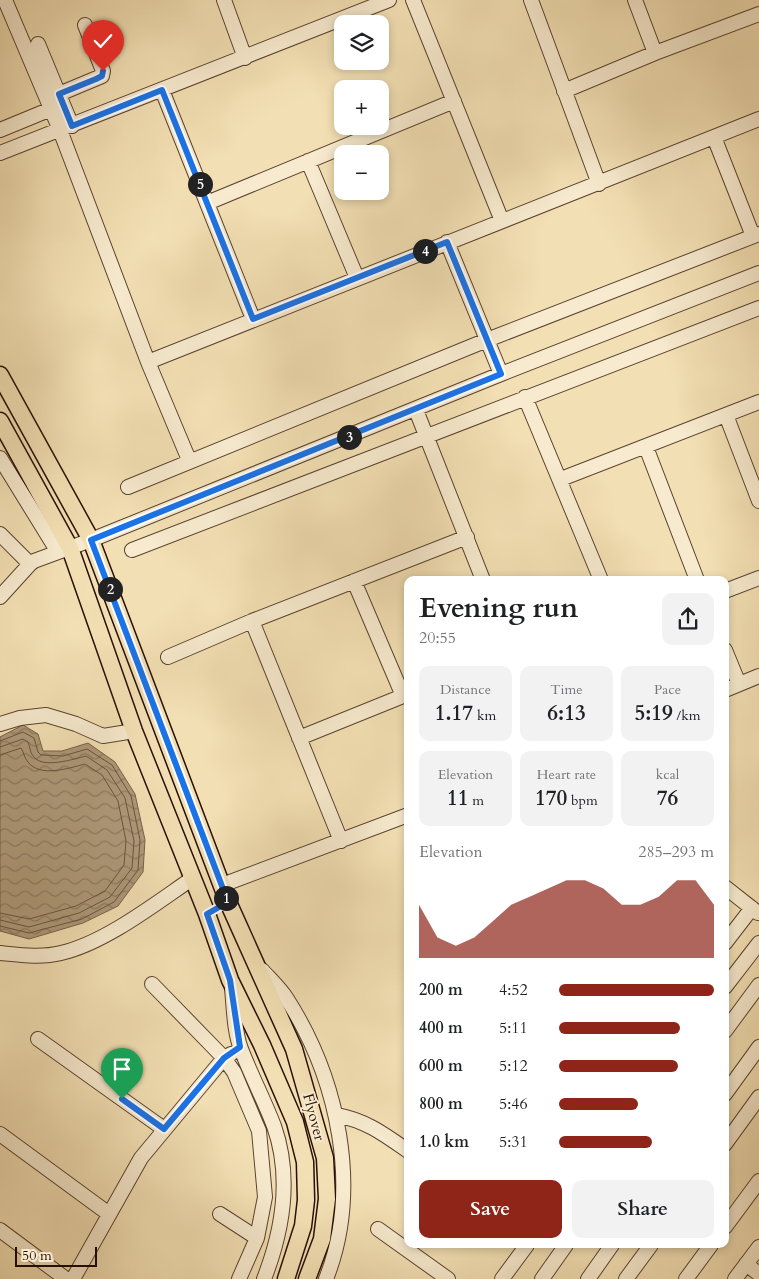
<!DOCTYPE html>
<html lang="en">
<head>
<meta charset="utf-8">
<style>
  :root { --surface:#fff; --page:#f2f2f2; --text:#202124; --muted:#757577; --accent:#8f2418 }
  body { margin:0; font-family:Cardo,serif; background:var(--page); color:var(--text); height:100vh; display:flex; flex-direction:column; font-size:19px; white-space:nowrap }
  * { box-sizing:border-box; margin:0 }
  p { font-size:16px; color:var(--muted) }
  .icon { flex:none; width:28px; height:28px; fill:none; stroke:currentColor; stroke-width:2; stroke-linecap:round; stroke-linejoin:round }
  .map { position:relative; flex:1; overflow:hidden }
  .details { position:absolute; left:404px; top:576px; width:325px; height:672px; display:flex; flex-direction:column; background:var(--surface); border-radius:10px; box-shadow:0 2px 8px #0003 }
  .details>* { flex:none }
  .tools { position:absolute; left:334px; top:15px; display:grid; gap:10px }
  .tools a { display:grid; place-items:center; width:55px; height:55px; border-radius:10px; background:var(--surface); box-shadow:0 2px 8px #0003; font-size:25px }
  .scale { position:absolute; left:15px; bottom:12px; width:82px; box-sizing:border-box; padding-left:5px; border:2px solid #280f05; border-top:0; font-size:14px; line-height:18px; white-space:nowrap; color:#280f05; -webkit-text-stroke:4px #f7eace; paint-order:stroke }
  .pin { position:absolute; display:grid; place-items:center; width:42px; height:42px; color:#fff; margin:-51px -21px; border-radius:50% 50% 50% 0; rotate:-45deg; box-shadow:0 0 5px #0007 }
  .pin .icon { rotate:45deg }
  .km { position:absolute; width:25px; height:25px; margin:-12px; border-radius:50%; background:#222; color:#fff; font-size:14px; line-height:25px; text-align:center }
  .round { display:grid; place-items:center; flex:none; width:52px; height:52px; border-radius:10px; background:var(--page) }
  .head { display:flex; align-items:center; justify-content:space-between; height:85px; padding:0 15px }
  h1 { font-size:28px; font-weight:700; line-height:38px }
  .stats { display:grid; grid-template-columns:repeat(3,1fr); gap:8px; height:85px; padding:5px 15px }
  .stats div { display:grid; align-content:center; border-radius:10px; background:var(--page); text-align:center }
  .stats b { font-size:21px; font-weight:700 }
  .stats small { font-size:14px; font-weight:400 }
  .stats p { font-size:14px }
  .chart { height:140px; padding:10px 15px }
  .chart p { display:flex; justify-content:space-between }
  .chart svg { width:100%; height:90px; margin-top:5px; fill:var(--accent); opacity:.7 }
  .cta { display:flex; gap:10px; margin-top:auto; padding:10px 15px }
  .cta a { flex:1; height:58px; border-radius:10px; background:var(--accent); color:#fff; font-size:20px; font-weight:700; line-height:58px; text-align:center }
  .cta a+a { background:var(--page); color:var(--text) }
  ul { padding:0 15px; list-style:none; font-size:16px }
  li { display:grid; grid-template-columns:80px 60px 1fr; align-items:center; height:38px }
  li i { height:12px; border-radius:6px; background:var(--accent) }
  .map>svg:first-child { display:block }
  .water { fill:url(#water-waves); stroke:#78614a }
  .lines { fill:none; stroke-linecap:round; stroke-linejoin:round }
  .shore { stroke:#6a543e; stroke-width:1 }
  .minor-casing { stroke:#5a4330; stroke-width:16 }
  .major-casing { stroke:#280f05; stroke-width:19 }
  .minor { stroke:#f7eace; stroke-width:14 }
  .major { stroke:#f2dfb3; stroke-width:16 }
  .route-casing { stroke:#fff; stroke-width:10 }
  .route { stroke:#1a73e8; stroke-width:6 }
  .labels { text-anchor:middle; stroke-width:4; stroke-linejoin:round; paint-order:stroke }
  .street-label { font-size:15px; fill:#280f05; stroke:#f7eace }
</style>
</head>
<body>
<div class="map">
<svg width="759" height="1279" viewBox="0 0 759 1279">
  <defs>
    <pattern id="water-waves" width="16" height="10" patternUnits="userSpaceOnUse" patternTransform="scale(1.25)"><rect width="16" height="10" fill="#ad9878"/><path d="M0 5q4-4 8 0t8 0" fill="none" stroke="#8d7a60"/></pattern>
  </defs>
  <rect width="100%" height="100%" fill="#f2dfb3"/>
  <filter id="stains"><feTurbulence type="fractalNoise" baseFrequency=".004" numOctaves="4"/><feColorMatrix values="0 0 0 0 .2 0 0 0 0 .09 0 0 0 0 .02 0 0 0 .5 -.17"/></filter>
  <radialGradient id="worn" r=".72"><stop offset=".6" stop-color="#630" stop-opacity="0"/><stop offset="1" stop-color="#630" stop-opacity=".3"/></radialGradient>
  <!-- water -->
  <path class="water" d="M23,725L38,734L43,751H62L88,743L115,762L135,794L145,840L143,872L118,906L83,923L29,939L0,931V737Z"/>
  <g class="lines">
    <!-- shore -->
    <path class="shore" d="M0,741L23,732L34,738L38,752L41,755L63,756L87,749L112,765L131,796L140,840L138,870L114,902L82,919L29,933L0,926
      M0,747L23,739L28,742C30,747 30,753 34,757C43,769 74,759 86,756L107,770L125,798L134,841L132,868L110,897L79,913L29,927L0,920
      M0,755L21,748C24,752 24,758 28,762C40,778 69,768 85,764L102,775L118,801L126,841L124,865L105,891L76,906L29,919L0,913"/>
    <!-- minor casing -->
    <g class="minor-casing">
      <path id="minor" d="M5,0L60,130L148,362L189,460
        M224,0L245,58
        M413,0L502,221
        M531,0L599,184
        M635,0L655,53
        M38,44L72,126
        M162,90L253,319
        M564,91L655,53L759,14
        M59,94L102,76L103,71L85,25
        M0,130L51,109
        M714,137L753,236
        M0,153L389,0
        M308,161L357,278
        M207,203L454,101
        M447,242L501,374
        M148,362L759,119
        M525,397L601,580
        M416,410L483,580
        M726,415L759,501
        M646,447L697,580
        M0,458L58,552
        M561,479L759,402
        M128,487L487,340L759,234
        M0,534L30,564L34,561L91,540L501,374L759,273
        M132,550L759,308
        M354,581L403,696
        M725,591L759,578
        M0,597L30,564
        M252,621L341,841
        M725,650L739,684
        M168,657L252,621L467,537
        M725,690L759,676
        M0,724L20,718L46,715L76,724L103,736L134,731
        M299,738L408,694
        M222,885L408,815
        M725,887L758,913
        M725,943L752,908
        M0,953C20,955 41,958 61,953C105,943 156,903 193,878
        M262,970C270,979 280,988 287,999C338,1079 362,1188 326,1279
        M152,984L224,1058L234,1072L259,1131L265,1197L257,1238L239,1279
        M725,987L759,943
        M232,989C234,1008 234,1031 241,1049C251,1075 264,1100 274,1126C292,1177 283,1230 264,1279
        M725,1031L759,985
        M38,1039L164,1129
        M725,1094L759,1047
        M336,1115C365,1120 384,1134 408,1151
        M0,1134L109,1214
        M725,1144L759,1097
        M220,1214L257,1238
        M725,1227L759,1181
        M378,1229L448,1279
        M0,1230L66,1279
        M746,1264L759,1274
        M73,1279L141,1158L224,1058L231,1054
        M502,1279L527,1245
        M542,1279L566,1245
        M588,1279L612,1245
        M626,1279L651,1245
        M686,1279L711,1245
        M735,1279L759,1247"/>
    </g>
    <!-- major casing -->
    <g class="major-casing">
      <path id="major" d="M0,375L91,540L228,902L294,1049L325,1158L327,1199L322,1239L307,1279
        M0,421L70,548L134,731L207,914L230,980L262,1045L295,1122L305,1162L306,1200L303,1226L286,1279"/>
    </g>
    <!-- minor -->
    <use href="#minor" class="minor"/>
    <!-- major -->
    <use href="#major" class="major"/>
  </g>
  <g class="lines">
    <!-- route casing -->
    <g class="route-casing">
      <path id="route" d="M103,71L102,76L96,79L59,94L72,126L162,90L253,319L447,242L501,374L91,540L228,902L207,914L230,980L240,1047L224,1058L164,1129L122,1099"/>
    </g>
    <!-- route -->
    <use href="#route" class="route"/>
  </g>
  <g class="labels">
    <!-- street labels -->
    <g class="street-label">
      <text transform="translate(314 1117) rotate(75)" y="5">Flyover</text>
    </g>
  </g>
  <rect width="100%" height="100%" filter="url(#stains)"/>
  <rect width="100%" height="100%" fill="url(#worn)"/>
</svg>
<div class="tools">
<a><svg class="icon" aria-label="layers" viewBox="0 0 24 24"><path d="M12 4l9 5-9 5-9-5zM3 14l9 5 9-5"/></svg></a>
<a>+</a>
<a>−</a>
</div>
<div class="scale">50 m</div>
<div class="pin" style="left:122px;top:1099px;background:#1e9e55"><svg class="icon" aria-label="arrive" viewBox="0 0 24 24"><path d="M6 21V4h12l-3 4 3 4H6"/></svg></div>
<div class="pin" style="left:103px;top:71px;background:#d93025"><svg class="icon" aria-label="check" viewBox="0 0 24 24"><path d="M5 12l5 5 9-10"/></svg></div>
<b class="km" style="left:226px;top:898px">1</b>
<b class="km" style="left:110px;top:589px">2</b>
<b class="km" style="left:349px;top:437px">3</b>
<b class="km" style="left:425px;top:251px">4</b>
<b class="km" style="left:200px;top:184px">5</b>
<section class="details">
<div class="head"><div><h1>Evening run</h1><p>20:55</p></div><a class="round"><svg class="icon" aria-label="share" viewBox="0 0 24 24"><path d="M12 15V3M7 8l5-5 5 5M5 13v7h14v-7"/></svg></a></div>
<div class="stats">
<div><p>Distance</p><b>1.17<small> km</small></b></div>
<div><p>Time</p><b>6:13</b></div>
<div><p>Pace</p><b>5:19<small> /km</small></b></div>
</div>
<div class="stats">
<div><p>Elevation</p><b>11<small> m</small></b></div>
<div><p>Heart rate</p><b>170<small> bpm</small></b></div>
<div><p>kcal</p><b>76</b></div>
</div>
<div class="chart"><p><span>Elevation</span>285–293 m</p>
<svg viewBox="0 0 160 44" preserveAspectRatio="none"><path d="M0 44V18L10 34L20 38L30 34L40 26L50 18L60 14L70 10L80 6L90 6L100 10L110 18L120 18L130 14L140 6L150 6L160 18V44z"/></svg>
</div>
<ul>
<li><b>200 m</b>4:52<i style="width:100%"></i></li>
<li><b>400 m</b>5:11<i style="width:78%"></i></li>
<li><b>600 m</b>5:12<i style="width:77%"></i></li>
<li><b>800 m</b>5:46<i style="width:51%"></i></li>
<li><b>1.0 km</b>5:31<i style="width:60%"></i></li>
</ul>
<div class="cta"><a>Save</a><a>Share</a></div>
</section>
</div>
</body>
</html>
